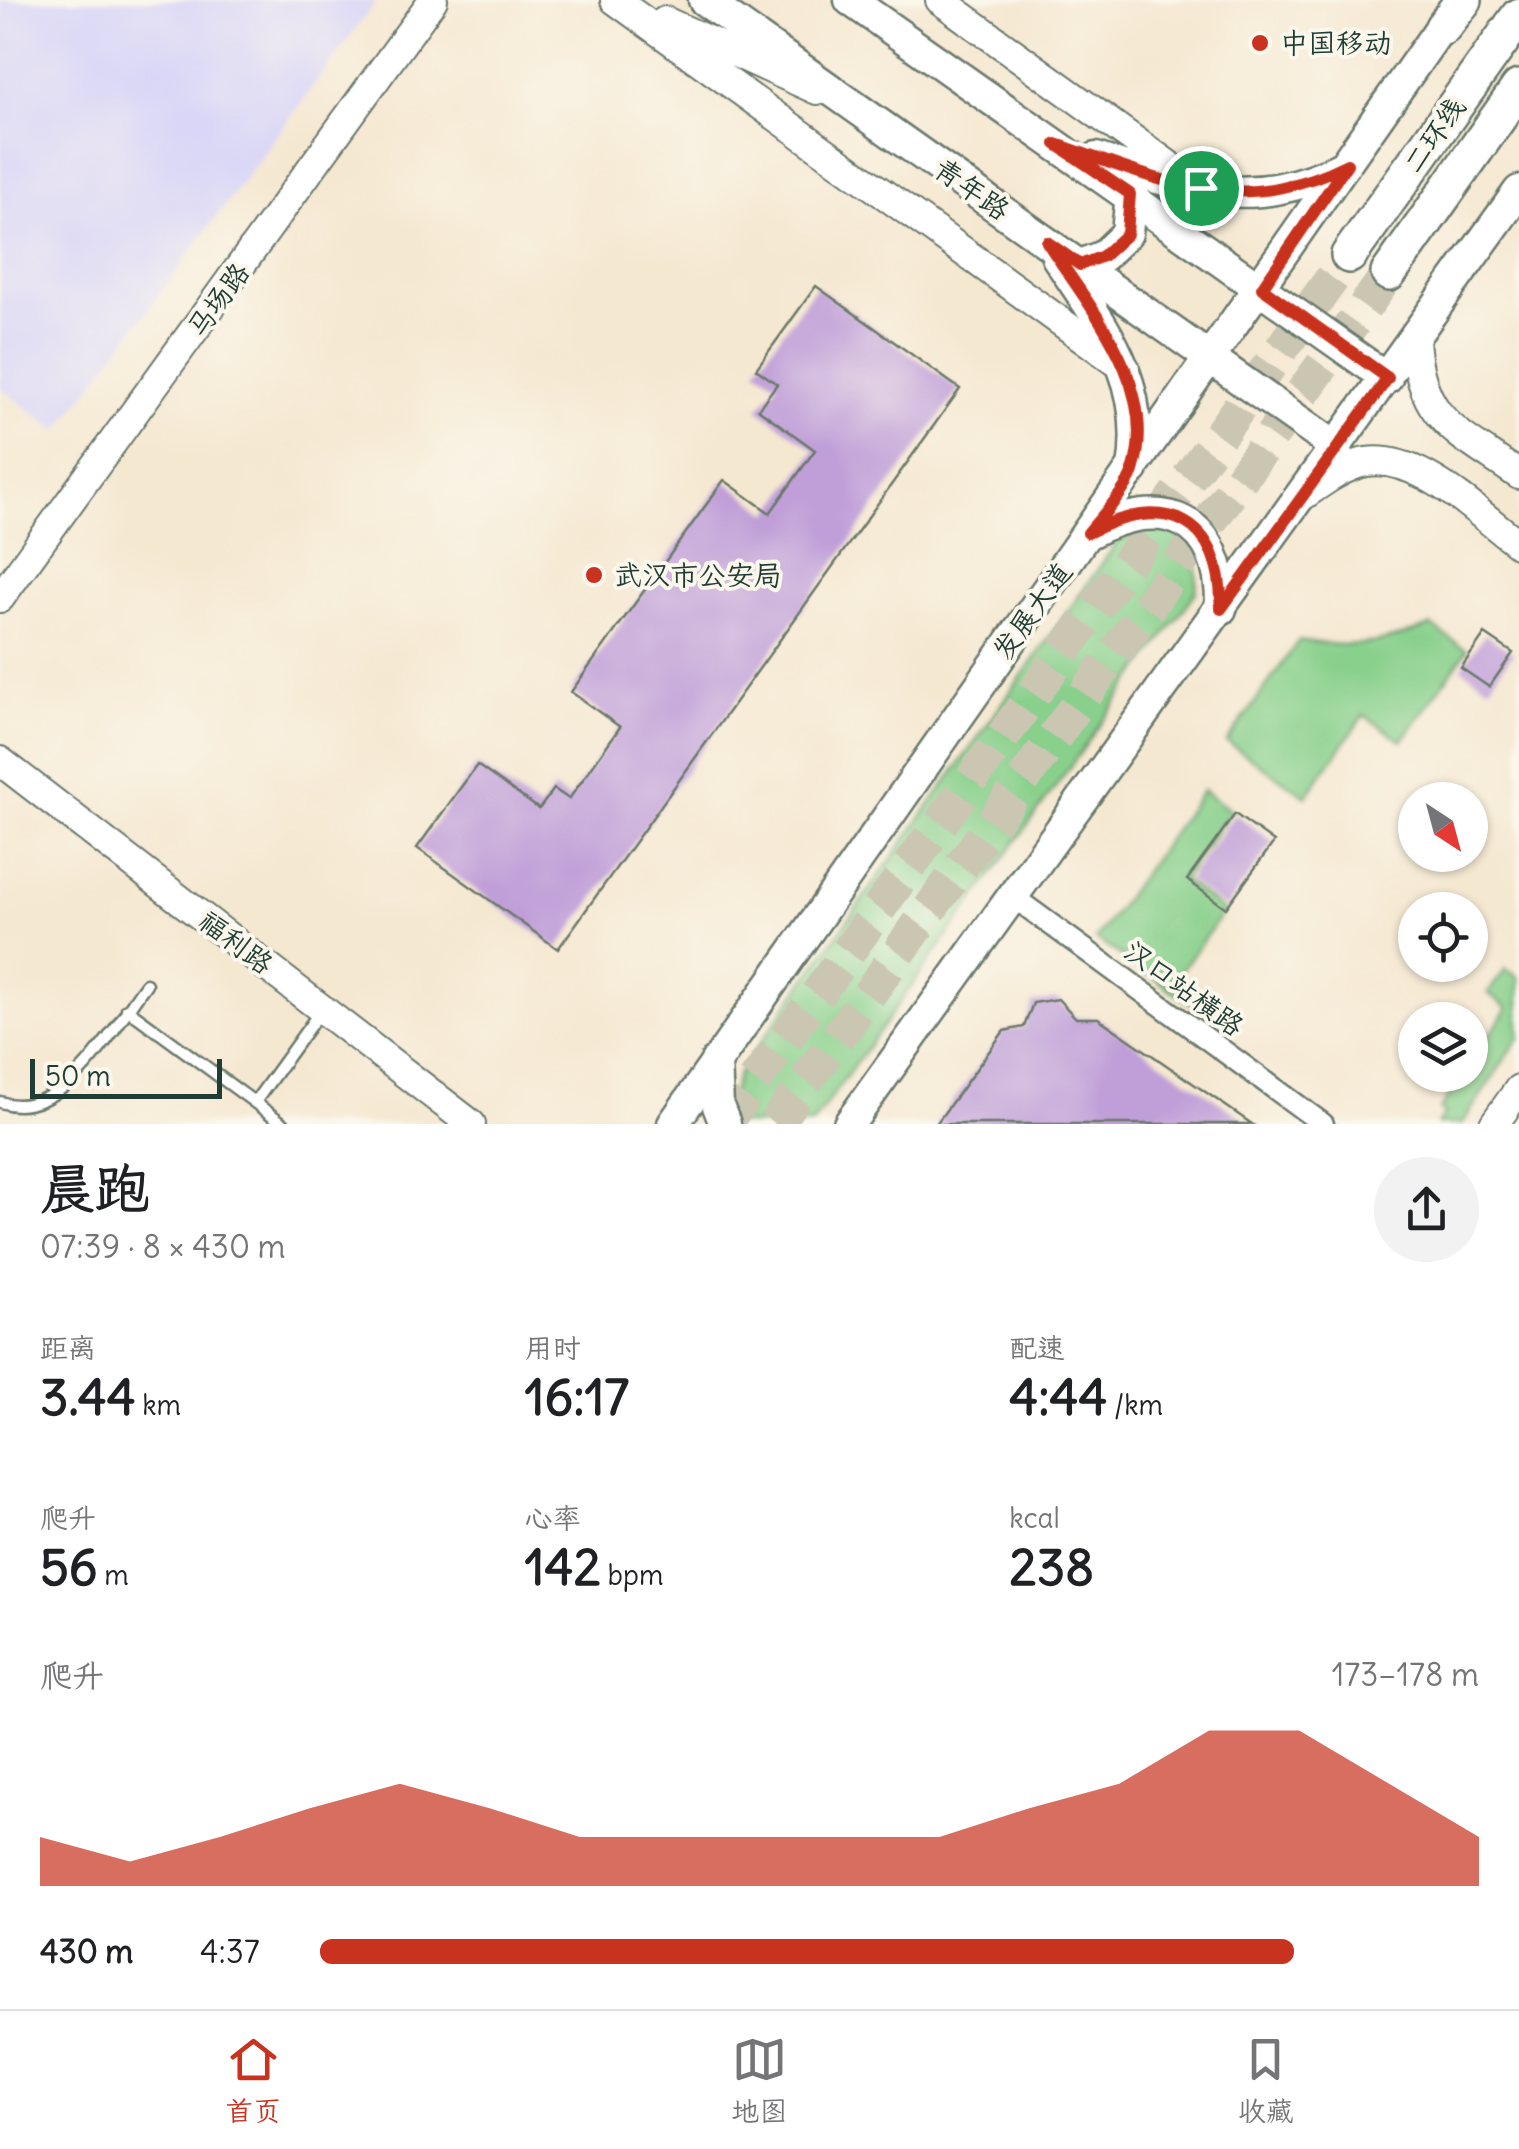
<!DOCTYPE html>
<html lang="zh">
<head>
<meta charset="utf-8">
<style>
  :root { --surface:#fff; --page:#f2f2f2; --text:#202124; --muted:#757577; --line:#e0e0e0; --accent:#c8321e }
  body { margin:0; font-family:Delius,"LXGW WenKai TC",sans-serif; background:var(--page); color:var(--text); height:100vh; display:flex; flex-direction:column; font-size:38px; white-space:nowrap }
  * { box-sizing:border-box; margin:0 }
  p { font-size:32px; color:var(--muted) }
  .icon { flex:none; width:55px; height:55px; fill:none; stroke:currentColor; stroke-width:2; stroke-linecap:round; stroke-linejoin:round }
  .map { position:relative; height:1124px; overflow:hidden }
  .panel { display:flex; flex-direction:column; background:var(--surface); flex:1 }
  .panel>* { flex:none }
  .needle { width:65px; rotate:144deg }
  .controls { position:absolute; left:1398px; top:782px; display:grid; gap:20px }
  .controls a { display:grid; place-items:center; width:90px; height:90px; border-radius:50%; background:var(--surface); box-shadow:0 2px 8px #0004; font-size:50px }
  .scale { position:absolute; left:30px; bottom:25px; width:192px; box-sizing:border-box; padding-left:10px; border:5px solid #1f3d34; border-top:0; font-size:28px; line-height:35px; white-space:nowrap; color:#1f3d34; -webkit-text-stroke:8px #fbf7ec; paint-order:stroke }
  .pin { position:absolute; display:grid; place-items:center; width:85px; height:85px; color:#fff; margin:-42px; border:5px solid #fff; border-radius:50%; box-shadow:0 2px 10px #0007 }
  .round { display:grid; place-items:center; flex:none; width:105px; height:105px; border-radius:52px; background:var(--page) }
  .head { display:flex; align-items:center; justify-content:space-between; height:170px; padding:0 40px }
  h1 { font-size:55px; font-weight:700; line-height:75px }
  .figures { display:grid; grid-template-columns:repeat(3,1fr); gap:15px; height:170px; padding:10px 40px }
  .figures div { display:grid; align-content:center }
  .figures b { font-size:50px; font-weight:700 }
  .figures small { font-size:28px; font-weight:400 }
  .figures p { font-size:28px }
  .chart { height:280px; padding:20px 40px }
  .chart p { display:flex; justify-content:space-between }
  .chart svg { width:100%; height:180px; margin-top:10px; fill:var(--accent); opacity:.7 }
  ul { padding:0 40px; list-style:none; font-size:32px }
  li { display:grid; grid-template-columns:160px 120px 1fr; align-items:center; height:75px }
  li i { height:25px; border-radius:12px; background:var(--accent) }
  .tabs { display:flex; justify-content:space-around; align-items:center; height:140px; border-top:2px solid var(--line); background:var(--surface); font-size:28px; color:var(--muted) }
  .tabs a { display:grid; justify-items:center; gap:5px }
  .tabs .active { color:var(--accent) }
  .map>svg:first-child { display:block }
  .built { fill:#d9d6f7 }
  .green { fill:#89d08c; stroke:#548660; stroke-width:2.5 }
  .building { fill:#c09fd8 }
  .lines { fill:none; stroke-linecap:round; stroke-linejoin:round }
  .highway-tunnel { stroke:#cac6b2; stroke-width:35; stroke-dasharray:35 18; stroke-linecap:butt }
  .lane-casing { stroke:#6a796b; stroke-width:15 }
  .street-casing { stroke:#6a796b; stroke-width:25 }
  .secondary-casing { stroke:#6a796b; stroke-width:32 }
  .primary-casing { stroke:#6a796b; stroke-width:35 }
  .highway-casing { stroke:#6a796b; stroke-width:40 }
  .lane { stroke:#fff; stroke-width:10 }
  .street { stroke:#fff; stroke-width:20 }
  .secondary { stroke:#fff; stroke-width:28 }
  .primary { stroke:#fff; stroke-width:30 }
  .highway { stroke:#fff; stroke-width:35 }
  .route-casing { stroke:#fff; stroke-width:20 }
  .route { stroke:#c8321e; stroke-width:12 }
  .poi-dot { fill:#c8321e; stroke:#fbf7ec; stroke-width:4 }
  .labels { text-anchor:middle; stroke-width:8; stroke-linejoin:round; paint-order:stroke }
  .poi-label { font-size:28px; fill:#1f3d34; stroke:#fbf7ec; text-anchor:start }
  .street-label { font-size:28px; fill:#1f3d34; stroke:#fbf7ec }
</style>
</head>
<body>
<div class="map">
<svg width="1519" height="1124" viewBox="0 0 1519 1124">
  <rect width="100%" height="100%" fill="#fbf7ec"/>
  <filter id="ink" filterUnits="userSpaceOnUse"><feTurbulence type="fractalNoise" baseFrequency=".01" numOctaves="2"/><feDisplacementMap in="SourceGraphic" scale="20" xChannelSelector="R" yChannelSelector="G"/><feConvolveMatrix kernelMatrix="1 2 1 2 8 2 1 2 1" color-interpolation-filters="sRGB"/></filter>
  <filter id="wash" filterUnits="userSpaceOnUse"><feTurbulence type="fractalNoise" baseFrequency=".0048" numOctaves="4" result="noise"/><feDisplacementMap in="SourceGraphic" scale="40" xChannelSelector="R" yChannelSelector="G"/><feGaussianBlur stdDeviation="2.25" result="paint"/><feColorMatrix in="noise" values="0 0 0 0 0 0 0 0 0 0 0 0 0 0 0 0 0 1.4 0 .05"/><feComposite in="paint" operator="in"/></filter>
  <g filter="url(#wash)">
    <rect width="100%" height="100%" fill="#f5e8d1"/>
    <!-- built -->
    <path class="built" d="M0,0H377L58,431L0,388Z"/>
    <!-- green -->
    <path class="green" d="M1150,529C1192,529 1200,555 1196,592L812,1124H739L731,1096L737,1076L1118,541Z
      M1431,626L1467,650L1402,741L1364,715L1306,796L1227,742L1299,640C1353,650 1381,644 1431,626Z
      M1203,790L1231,811L1182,880L1224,911L1175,979L1214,1007L1200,1010L1096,939Z
      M1506,969L1519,978V1038L1462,1124H1437L1445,1113L1440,1110L1463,1075H1470V1065L1508,1008L1488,993Z"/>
    <g id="blocks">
      <!-- building -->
      <path class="building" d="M816,286L960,389L558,949L417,848L477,765L539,809L554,789L569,799L620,727L571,692L724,480L770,513L815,450L758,409L777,384L756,369Z
        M1485,634L1513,653L1489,687L1461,668Z
        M1235,814L1274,842L1226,908L1187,880Z
        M1058,999L1076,1018H1098L1252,1124H936L1004,1031L1024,1027L1033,1003Z"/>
    </g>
  </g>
  <g filter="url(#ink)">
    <use href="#blocks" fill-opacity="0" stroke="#6a796b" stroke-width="2.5"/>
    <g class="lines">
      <!-- highway-tunnel -->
      <path class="highway-tunnel" d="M724,1124L1349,255
        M775,1124L1389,273"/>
      <!-- lane casing -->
      <g class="lane-casing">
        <path id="lane" d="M127,1009L284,1124
          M0,1102C63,1123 113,1028 146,984
          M255,1102L322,1009"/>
      </g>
      <!-- street casing -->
      <g class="street-casing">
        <path id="street" d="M1012,896L1323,1124"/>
      </g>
      <!-- secondary casing -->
      <g class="secondary-casing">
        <path id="secondary" d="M615,0L1125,368
          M940,0L1199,187
          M665,21L817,90
          M1415,339C1420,422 1457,431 1519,475
          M1304,495C1321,483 1339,470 1358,464C1414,447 1477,514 1519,544
          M0,598L433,0
          M0,761L471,1124
          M1494,1124L1519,1089"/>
      </g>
      <!-- primary casing -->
      <g class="primary-casing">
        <path id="primary" d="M704,0L1337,448
          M850,0L1387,378
          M1096,158C1189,190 1252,211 1344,166
          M1057,257C1104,329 1147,378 1133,469
          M1080,265L1103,256L1127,233L1131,194
          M1089,533C1164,493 1223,518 1221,609
          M716,1061L718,1106L725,1124
          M673,1124L1455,7
          M849,1124L1519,191"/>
      </g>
      <!-- highway casing -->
      <g class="highway-casing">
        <path id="highway" d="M1443,27L1464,0
          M1349,255L1519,16
          M1389,273L1519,88"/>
      </g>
      <!-- lane -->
      <use href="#lane" class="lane"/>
      <!-- street -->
      <use href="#street" class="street"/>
      <!-- secondary -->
      <use href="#secondary" class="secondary"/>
      <!-- primary -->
      <use href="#primary" class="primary"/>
      <!-- highway -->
      <use href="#highway" class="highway"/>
    </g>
  </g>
  <g class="lines" filter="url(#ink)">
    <!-- route casing -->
    <g class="route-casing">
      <path id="route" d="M1056,144C1164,181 1237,219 1347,164L1262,288L1388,378L1221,609C1223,517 1164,493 1088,533C1102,515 1126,492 1133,471C1160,386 1089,307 1047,242L1080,265L1103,256L1127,234L1130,194Z"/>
    </g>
    <!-- route -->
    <use href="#route" class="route"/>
  </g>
  <!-- markers -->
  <g class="poi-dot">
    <circle cx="1260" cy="43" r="10"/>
    <circle cx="594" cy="575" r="10"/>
  </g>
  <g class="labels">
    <!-- poi labels -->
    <g class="poi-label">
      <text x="1280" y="53">中国移动</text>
      <text x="614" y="585">武汉市公安局</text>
    </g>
    <!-- street labels -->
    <g class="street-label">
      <text transform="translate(1434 135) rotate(-55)" y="10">二环线</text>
      <text transform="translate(972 189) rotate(35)" y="10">青年路</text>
      <text transform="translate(218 300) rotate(-54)" y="10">马场路</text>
      <text transform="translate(1032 611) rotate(-54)" y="10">发展大道</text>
      <text transform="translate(236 942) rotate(37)" y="10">福利路</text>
      <text transform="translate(1184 988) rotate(36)" y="10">汉口站横路</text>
    </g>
  </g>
</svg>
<div class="controls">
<a><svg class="needle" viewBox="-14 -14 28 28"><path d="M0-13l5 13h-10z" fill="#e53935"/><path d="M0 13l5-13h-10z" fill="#757577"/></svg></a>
<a><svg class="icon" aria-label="locate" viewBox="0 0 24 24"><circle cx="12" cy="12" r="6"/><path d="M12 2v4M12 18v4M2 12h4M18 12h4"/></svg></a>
<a><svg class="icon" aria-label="layers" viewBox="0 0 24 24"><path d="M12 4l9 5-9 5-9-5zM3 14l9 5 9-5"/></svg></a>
</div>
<div class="scale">50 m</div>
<div class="pin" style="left:1201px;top:188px;background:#1e9e55"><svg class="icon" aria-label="arrive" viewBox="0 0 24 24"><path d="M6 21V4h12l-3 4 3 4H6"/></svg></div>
</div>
<section class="panel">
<div class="head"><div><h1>晨跑</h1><p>07:39 · 8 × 430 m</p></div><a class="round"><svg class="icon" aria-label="share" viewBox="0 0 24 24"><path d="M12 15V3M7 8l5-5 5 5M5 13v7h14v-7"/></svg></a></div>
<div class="figures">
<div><p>距离</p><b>3.44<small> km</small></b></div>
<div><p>用时</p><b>16:17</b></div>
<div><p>配速</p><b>4:44<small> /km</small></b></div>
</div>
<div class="figures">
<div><p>爬升</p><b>56<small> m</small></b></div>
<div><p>心率</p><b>142<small> bpm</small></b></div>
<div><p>kcal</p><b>238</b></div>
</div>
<div class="chart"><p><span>爬升</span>173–178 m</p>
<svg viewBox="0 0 160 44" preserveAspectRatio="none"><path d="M0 44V32L10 38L20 32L30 25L40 19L50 25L60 32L70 32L80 32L90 32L100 32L110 25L120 19L130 6L140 6L150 19L160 32V44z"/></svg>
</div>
<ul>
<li><b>430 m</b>4:37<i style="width:84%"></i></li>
</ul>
</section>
<nav class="tabs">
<a class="active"><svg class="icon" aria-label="home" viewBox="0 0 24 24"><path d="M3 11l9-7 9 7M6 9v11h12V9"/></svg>首页</a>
<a><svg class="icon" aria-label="map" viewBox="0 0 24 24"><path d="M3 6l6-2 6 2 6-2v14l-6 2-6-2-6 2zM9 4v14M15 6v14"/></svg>地图</a>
<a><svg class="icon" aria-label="saved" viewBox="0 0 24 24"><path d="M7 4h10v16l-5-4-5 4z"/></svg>收藏</a>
</nav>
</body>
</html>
